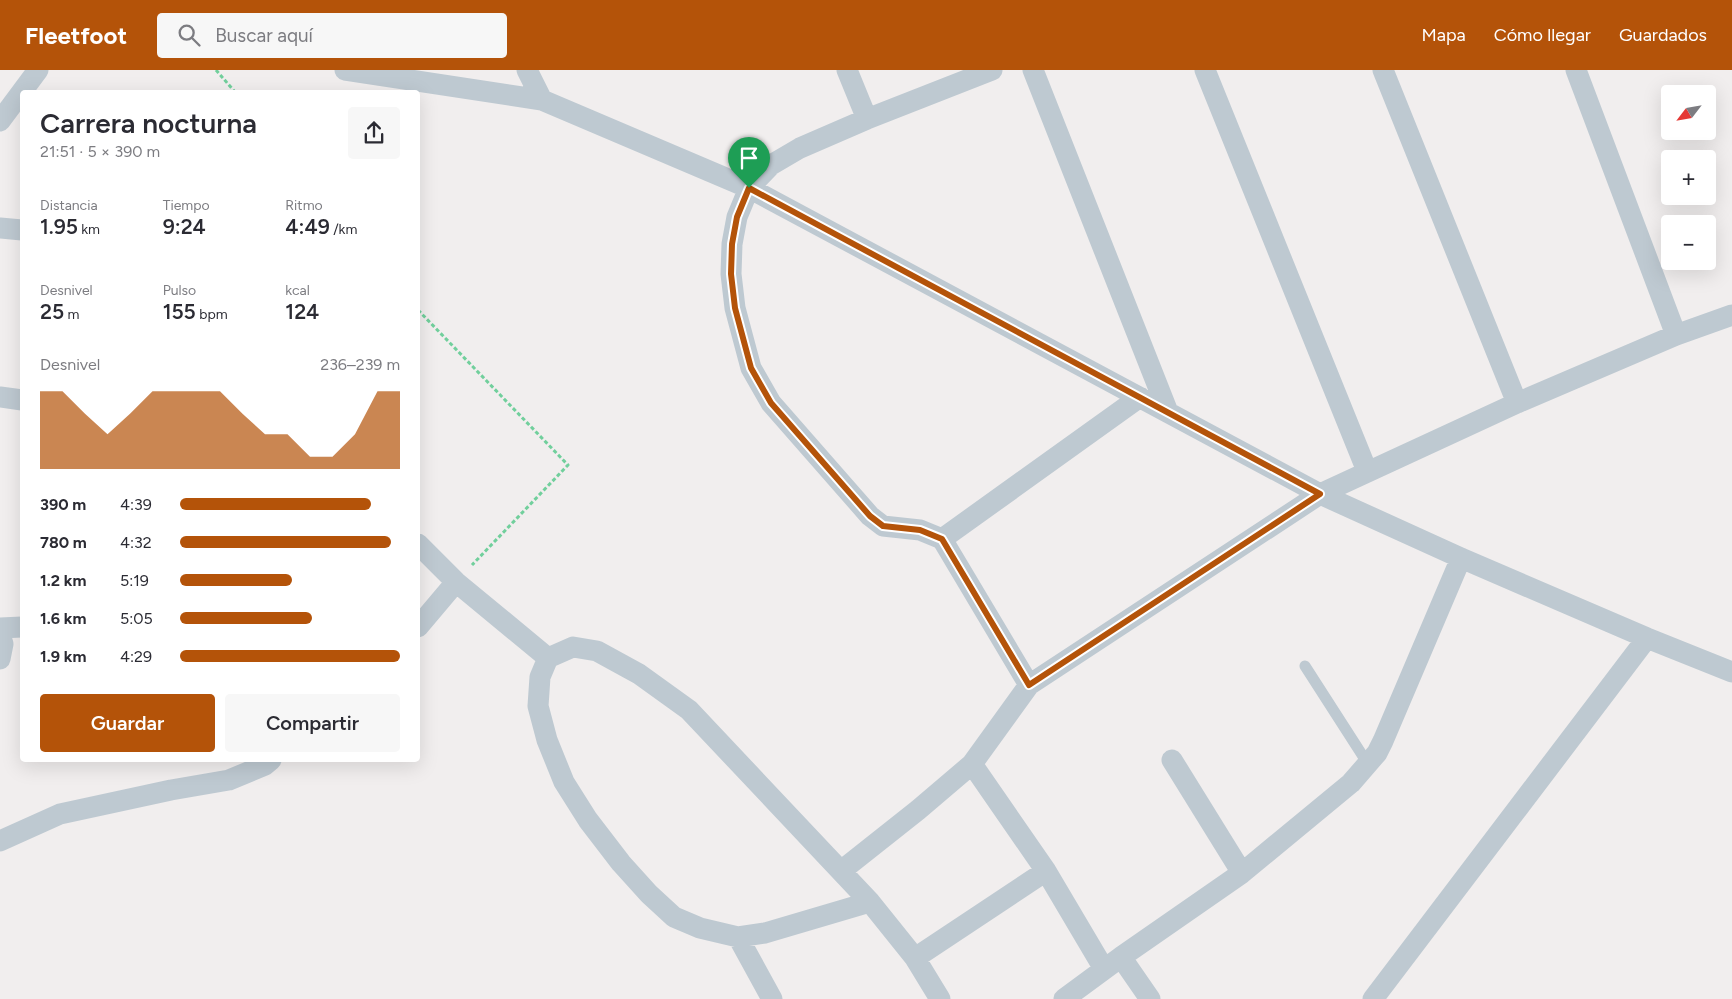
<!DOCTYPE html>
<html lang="es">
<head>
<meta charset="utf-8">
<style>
  :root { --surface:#fff; --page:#f7f7f7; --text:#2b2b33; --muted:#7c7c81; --accent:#b45309 }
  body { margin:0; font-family:Figtree,sans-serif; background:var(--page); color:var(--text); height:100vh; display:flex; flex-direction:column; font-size:19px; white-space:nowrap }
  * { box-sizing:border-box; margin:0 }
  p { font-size:16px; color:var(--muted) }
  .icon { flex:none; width:28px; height:28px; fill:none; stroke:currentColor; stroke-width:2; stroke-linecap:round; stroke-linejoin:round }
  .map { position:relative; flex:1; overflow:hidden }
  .panel { position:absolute; left:20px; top:20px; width:400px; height:672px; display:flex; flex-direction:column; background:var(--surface); border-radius:5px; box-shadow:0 5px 20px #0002 }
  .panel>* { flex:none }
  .needle { width:32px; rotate:239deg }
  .controls { position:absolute; left:1661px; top:15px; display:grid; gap:10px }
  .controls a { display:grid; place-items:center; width:55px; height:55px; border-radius:5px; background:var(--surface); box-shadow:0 5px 20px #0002; font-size:25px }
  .pin { position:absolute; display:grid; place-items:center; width:42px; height:42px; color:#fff; margin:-51px -21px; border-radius:50% 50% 50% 0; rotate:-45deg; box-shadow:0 0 5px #0007 }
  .pin .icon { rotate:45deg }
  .round { display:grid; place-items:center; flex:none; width:52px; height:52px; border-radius:5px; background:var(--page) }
  .overview { display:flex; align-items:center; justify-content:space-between; height:85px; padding:0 20px }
  h1 { font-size:28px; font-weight:600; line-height:38px }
  .metrics { display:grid; grid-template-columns:repeat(3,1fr); gap:8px; height:85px; padding:5px 20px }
  .metrics div { display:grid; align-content:center }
  .metrics b { font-size:21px; font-weight:600 }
  .metrics small { font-size:14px; font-weight:400 }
  .metrics p { font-size:14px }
  .chart { height:140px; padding:10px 20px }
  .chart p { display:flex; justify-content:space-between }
  .chart svg { width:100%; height:90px; margin-top:5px; fill:var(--accent); opacity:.7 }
  .primary-button { display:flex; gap:10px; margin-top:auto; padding:10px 20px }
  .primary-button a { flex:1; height:58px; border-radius:5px; background:var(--accent); color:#fff; font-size:20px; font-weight:600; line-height:58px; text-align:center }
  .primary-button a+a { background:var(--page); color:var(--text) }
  ul { padding:0 20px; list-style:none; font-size:16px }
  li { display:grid; grid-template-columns:80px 60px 1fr; align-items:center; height:38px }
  li i { height:12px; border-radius:6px; background:var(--accent) }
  header { display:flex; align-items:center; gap:30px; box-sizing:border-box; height:70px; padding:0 25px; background:var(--accent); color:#fff }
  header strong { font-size:24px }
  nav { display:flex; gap:28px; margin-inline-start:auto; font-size:18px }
  .search { width:350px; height:45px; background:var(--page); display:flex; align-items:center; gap:12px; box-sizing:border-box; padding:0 18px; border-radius:5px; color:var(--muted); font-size:19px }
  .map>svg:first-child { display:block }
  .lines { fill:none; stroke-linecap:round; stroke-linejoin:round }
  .path { stroke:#71cf9c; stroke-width:3; stroke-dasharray:4 2.5; stroke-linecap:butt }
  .lane { stroke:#bec9d1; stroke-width:11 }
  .street { stroke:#bec9d1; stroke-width:21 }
  .route-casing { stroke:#fff; stroke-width:10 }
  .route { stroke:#b45309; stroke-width:6 }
</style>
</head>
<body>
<header>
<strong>Fleetfoot</strong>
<div class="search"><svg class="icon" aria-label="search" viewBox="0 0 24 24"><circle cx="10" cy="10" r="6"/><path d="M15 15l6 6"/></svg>Buscar aquí</div>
<nav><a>Mapa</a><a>Cómo llegar</a><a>Guardados</a></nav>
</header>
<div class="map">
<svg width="1732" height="929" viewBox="0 0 1732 929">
  <rect width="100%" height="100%" fill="#f1eeee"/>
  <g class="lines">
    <!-- path -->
    <path class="path" d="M216,0L235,22
      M418,240L568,395L472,495"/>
    <!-- lane -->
    <path class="lane" d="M1305,596L1368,694"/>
    <!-- street -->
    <path class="street" d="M345,0L542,30L749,118L1320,424L1461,488L1647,568L1732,602
      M527,0L542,30
      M847,0L867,49
      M992,0L867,49L800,78L771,95L749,118L737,147L732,174L731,204L735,238L751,298L771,333L870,446L883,456L920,460L942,469L1029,615
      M1033,0L1168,342
      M1205,0L1367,401
      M1383,0L1517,333
      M1576,0L1676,265
      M0,51L38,0
      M0,158L22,160
      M0,327L22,330
      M942,469L1140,327
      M418,474L456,512L548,588L540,607L538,636L547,670L564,712L588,750L621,793L649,824L674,847L700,858L738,867L765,863L870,832
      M418,557L456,512
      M0,558L22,557
      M0,564L3,574L0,589
      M548,588L573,577L597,581L639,604L689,640L870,832L915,888L940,929
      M1172,690L1242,803
      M972,694L1046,801L1104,899
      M0,771L60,744L171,720L229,710L265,695L271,690
      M841,801L918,740L972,694L1029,615L1320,424L1517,333L1676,265L1732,245
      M738,867L772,929
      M1121,887L1150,929
      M915,888L1046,801
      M1064,929L1121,887L1242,803L1351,713L1377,683L1383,671L1461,488
      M1373,929L1647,568"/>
  </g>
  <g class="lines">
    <!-- route casing -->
    <g class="route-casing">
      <path id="route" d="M749,118L1320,424L1029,615L942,469L920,460L883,456L870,446L771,333L751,298L735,238L731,204L732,174L737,147Z"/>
    </g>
    <!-- route -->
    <use href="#route" class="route"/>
  </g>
</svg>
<div class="controls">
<a><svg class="needle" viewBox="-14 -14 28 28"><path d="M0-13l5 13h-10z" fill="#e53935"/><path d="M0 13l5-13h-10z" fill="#7c7c81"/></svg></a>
<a>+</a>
<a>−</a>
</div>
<div class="pin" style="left:749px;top:118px;background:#1e9e55"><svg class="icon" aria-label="arrive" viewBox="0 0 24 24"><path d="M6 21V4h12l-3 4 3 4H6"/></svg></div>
<section class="panel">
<div class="overview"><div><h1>Carrera nocturna</h1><p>21:51 · 5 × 390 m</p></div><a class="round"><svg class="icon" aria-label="share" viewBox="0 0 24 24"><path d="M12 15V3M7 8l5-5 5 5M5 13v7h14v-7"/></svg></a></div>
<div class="metrics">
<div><p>Distancia</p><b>1.95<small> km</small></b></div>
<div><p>Tiempo</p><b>9:24</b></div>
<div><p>Ritmo</p><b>4:49<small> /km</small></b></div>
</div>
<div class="metrics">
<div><p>Desnivel</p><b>25<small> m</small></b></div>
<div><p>Pulso</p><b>155<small> bpm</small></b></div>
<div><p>kcal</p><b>124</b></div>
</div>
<div class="chart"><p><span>Desnivel</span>236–239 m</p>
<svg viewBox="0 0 160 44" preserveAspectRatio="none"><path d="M0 44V6L10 6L20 17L30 27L40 17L50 6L60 6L70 6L80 6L90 17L100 27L110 27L120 38L130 38L140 27L150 6L160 6V44z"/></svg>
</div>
<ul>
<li><b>390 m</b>4:39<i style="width:87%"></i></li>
<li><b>780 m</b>4:32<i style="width:96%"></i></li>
<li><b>1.2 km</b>5:19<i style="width:51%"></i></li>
<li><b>1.6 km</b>5:05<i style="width:60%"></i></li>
<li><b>1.9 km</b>4:29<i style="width:100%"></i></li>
</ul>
<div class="primary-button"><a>Guardar</a><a>Compartir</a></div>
</section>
</div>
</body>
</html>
